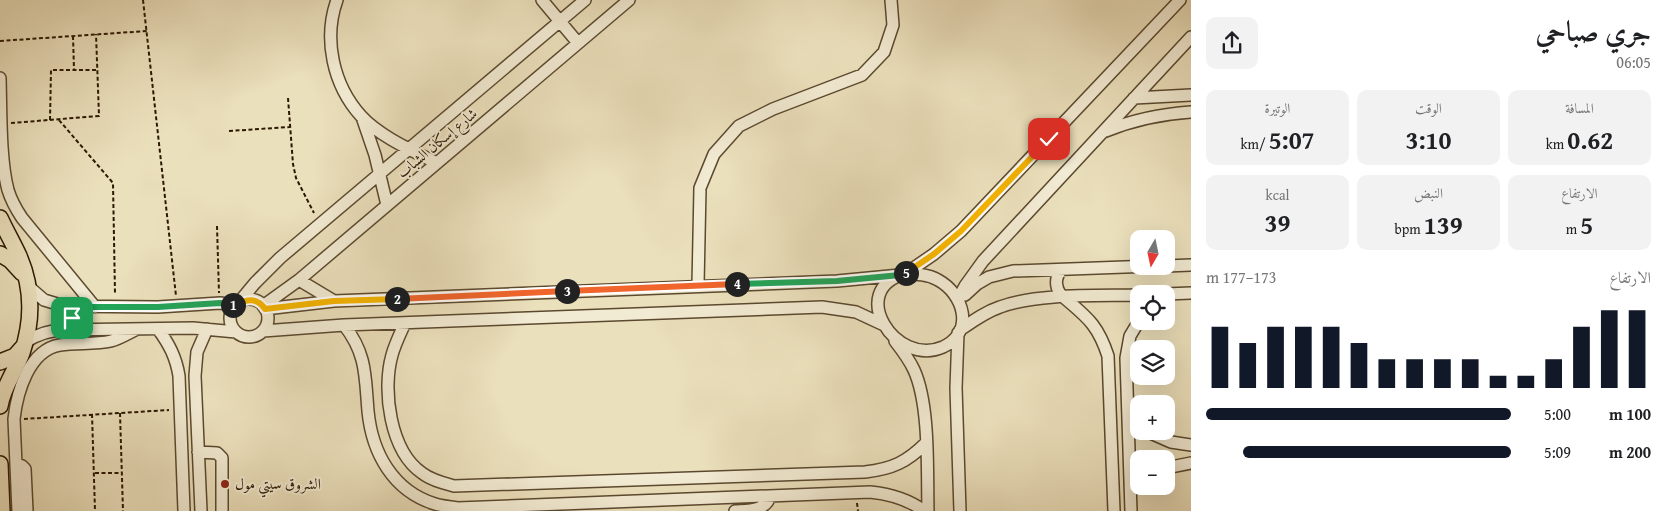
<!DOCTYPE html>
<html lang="ar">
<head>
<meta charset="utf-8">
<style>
  :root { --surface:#fff; --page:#f2f2f2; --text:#202124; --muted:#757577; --accent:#111827 }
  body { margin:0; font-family:"Gentium Book Plus",Amiri,serif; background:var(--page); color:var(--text); direction:rtl; height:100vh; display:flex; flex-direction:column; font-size:19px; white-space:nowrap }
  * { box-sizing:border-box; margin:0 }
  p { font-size:16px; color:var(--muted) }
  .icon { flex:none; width:28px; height:28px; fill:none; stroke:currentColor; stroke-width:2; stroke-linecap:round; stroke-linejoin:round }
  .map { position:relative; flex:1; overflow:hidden; direction:ltr }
  .panel { display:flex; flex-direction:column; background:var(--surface); width:475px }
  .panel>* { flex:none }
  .needle { width:32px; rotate:189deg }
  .controls { position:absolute; left:1130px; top:230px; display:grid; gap:10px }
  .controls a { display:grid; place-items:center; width:45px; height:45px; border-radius:10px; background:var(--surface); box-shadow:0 5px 20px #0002; font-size:25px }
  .pin { position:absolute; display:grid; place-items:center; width:42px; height:42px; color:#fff; margin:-21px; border-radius:10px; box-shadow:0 2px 8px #0006 }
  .km { position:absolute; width:25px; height:25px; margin:-12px; border-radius:50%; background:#222; color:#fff; font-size:14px; line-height:25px; text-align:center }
  .round { display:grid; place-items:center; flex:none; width:52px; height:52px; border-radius:10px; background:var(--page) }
  .summary { display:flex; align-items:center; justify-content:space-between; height:85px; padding:0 15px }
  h1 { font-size:28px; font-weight:600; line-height:38px }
  .figures { display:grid; grid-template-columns:repeat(3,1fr); gap:8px; height:85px; padding:5px 15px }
  .figures div { display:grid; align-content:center; border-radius:10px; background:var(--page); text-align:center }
  .figures b { font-size:25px; font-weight:600 }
  .figures small { font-size:14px; font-weight:400 }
  .figures p { font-size:14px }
  .chart { height:140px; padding:10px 15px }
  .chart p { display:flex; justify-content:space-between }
  .chart svg { width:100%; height:90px; margin-top:5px; stroke:var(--accent); stroke-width:6 }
  ul { padding:0 15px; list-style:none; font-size:16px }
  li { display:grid; grid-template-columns:80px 60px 1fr; align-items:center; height:38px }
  li i { height:12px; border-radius:6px; background:var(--accent) }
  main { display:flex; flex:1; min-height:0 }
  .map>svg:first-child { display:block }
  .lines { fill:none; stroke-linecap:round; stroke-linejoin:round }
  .minor-casing { stroke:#5b492f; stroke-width:14 }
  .major-casing { stroke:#2b1700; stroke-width:18 }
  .path { stroke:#2b1700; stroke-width:2; stroke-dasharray:4 2.5; stroke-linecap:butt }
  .minor { stroke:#f2ebd3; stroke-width:11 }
  .major { stroke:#ebe0bc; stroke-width:15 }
  .split-1-casing { stroke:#fff; stroke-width:10 }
  .split-2-casing { stroke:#fff; stroke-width:10 }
  .split-3-casing { stroke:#fff; stroke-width:10 }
  .split-4-casing { stroke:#fff; stroke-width:10 }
  .split-5-casing { stroke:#fff; stroke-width:10 }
  .split-6-casing { stroke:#fff; stroke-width:10 }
  .split-1 { stroke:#22a559; stroke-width:6 }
  .split-2 { stroke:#f5b400; stroke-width:6 }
  .split-3 { stroke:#f0652b; stroke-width:6 }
  .split-4 { stroke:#f0652b; stroke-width:6 }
  .split-5 { stroke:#22a559; stroke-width:6 }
  .split-6 { stroke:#f5b400; stroke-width:6 }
  .poi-dot { fill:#8f2418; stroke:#f2ebd3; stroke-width:2 }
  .labels { text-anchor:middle; stroke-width:4; stroke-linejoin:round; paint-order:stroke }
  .street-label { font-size:15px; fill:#2b1700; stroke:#f2ebd3 }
  .poi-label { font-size:15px; fill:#2b1700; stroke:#f2ebd3; text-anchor:start }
</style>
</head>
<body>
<main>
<section class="panel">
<div class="summary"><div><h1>جري صباحي</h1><p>06:05</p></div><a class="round"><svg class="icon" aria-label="share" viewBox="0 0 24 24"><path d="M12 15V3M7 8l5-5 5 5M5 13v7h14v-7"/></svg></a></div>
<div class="figures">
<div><p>المسافة</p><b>0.62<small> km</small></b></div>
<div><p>الوقت</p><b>3:10</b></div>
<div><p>الوتيرة</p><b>5:07<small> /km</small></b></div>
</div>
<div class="figures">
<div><p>الارتفاع</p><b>5<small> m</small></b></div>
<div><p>النبض</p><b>139<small> bpm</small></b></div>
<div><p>kcal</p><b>39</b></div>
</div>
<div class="chart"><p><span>الارتفاع</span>173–177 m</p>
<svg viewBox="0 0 160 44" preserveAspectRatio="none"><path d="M5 44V14M15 44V22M25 44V14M35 44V14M45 44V14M55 44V22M65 44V30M75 44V30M85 44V30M95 44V30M105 44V38M115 44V38M125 44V30M135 44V14M145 44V6M155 44V6"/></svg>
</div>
<ul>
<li><b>100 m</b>5:00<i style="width:100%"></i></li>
<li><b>200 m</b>5:09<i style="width:88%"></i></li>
</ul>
</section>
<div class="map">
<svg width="1191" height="511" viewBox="0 0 1191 511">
  <rect width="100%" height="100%" fill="#ebe0bc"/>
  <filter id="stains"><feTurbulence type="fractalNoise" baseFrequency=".004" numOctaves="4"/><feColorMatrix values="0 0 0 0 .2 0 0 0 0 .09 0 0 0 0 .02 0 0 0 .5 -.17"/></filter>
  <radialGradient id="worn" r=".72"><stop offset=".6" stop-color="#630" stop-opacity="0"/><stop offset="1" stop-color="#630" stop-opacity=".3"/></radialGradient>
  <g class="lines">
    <!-- minor casing -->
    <g class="minor-casing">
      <path id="minor" d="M337,0C323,39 333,85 361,116C379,136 413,151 437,163
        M542,0L578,43
        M0,78C1,111 0,160 8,190C11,200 16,209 22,218L95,307
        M1134,98L1191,95
        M362,117L375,155L387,205
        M1106,131C1133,120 1161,114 1191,112
        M1166,266L1191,265
        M1061,270C1055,278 1055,285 1060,294C1085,316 1097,322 1108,356L1114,511
        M905,274L934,254L961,231L1180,0
        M905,274C916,274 928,274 938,280C964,294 975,332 943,347C895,368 846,289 905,274Z
        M299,280L334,301
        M28,283L29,287L44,300L64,306L158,307L220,303L235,305
        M698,285L700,188L714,154L739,126L773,109L862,75L884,52L893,25L891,0
        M1166,294L1191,293
        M965,295L977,284L989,277L1013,271L1152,266
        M958,299L965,286L983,261L1191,37
        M230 318a19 19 0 1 1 38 0a19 19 0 1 1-38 0Z
        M240,301L255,283L280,258L585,0
        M263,306L299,280L629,0
        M76,307L72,318L77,330
        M265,309L334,301L837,281L900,275
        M405,323C400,334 395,344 392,355C382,390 390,451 422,473C431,480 443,483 454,486L865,472C892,469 907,462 926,443
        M344,325C367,354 365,377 368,411C372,453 393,491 435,504C442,506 450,507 458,508L870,492C890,494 908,499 924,511
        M158,329C169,344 176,357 179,376L184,511
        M960,330C973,321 985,312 1000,307C1038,293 1098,296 1139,295
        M263,331L344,325L822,307L856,312L884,325
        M958,333L956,388L960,511
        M895,341C902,350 909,359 914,370C930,405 927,471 928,511
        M25,342C38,334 49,330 64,330L193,328L236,332
        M1146,431L1171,442L1191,445
        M198,452L217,453L222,458V511
        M16,464L22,466L25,469L27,511
        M1166,468L1191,463
        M18,511L14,419C17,392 29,350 60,345C77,342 94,345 111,341C119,339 127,334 135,330
        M201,511L195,376L197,352L207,329
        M735,511C749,510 766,511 770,496
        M1131,511L1126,358L1130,336L1139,321"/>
    </g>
    <!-- major casing -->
    <g class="major-casing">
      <path id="major" d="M0,218C6,231 13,243 19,256C33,288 33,320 22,353C15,372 3,387 0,406
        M0,254L10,260L22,273
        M0,362L15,356L23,347
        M0,464L2,511"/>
    </g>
    <!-- path -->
    <path class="path" d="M143,0L176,296
      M73,36L74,70
      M0,41L147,31
      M288,98L293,164L296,178L314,213
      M50,120L51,70H97
      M59,120L113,183L115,294
      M11,123L99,116L96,34
      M229,131L290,127
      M217,226L219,293
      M120,413L123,511
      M92,414L95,511
      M24,419L169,410
      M95,473H122
      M857,503L858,511"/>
    <!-- minor -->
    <use href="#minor" class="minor"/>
    <!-- major -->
    <use href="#major" class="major"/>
  </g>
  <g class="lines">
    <!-- split-1 casing -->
    <g class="split-1-casing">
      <path id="split-1" d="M72,318L76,307H158L220,303L233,305"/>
    </g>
    <!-- split-2 casing -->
    <g class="split-2-casing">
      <path id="split-2" d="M233,305C246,300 256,296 265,309L334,301L397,299"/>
    </g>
    <!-- split-3 casing -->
    <g class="split-3-casing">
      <path id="split-3" d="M397,299L567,291"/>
    </g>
    <!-- split-4 casing -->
    <g class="split-4-casing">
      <path id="split-4" d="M567,291L737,284"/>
    </g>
    <!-- split-5 casing -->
    <g class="split-5-casing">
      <path id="split-5" d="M737,284L837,281L900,275L906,273"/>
    </g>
    <!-- split-6 casing -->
    <g class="split-6-casing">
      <path id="split-6" d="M906,273L934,254L961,231L1049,139"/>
    </g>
    <!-- split-1 -->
    <use href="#split-1" class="split-1"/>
    <!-- split-2 -->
    <use href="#split-2" class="split-2"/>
    <!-- split-3 -->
    <use href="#split-3" class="split-3"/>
    <!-- split-4 -->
    <use href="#split-4" class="split-4"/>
    <!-- split-5 -->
    <use href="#split-5" class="split-5"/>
    <!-- split-6 -->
    <use href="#split-6" class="split-6"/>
  </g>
  <!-- markers -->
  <circle class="poi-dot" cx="225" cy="484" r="5"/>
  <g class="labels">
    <!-- street labels -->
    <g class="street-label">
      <text transform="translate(437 143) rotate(-40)" y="5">شارع إسكان الشباب</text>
    </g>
    <!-- poi labels -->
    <g class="poi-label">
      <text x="235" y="489">الشروق سيتي مول</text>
    </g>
  </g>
  <rect width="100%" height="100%" filter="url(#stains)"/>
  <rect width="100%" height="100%" fill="url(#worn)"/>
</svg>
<div class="controls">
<a><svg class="needle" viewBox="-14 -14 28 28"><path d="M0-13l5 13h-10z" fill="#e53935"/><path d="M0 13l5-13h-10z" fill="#757577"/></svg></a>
<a><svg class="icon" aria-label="locate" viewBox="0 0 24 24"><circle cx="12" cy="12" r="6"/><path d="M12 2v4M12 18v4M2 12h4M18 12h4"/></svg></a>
<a><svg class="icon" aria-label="layers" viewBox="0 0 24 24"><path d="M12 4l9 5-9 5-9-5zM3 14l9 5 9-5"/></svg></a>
<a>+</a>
<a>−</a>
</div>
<div class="pin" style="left:72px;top:318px;background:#1e9e55"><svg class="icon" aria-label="arrive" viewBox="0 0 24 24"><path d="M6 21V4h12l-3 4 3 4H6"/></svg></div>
<div class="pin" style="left:1049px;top:139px;background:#d93025"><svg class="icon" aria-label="check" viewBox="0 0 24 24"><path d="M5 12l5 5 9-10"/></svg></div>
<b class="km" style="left:233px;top:305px">1</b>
<b class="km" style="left:397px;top:299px">2</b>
<b class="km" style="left:567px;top:291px">3</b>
<b class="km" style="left:737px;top:284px">4</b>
<b class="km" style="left:906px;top:273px">5</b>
</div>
</main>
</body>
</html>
